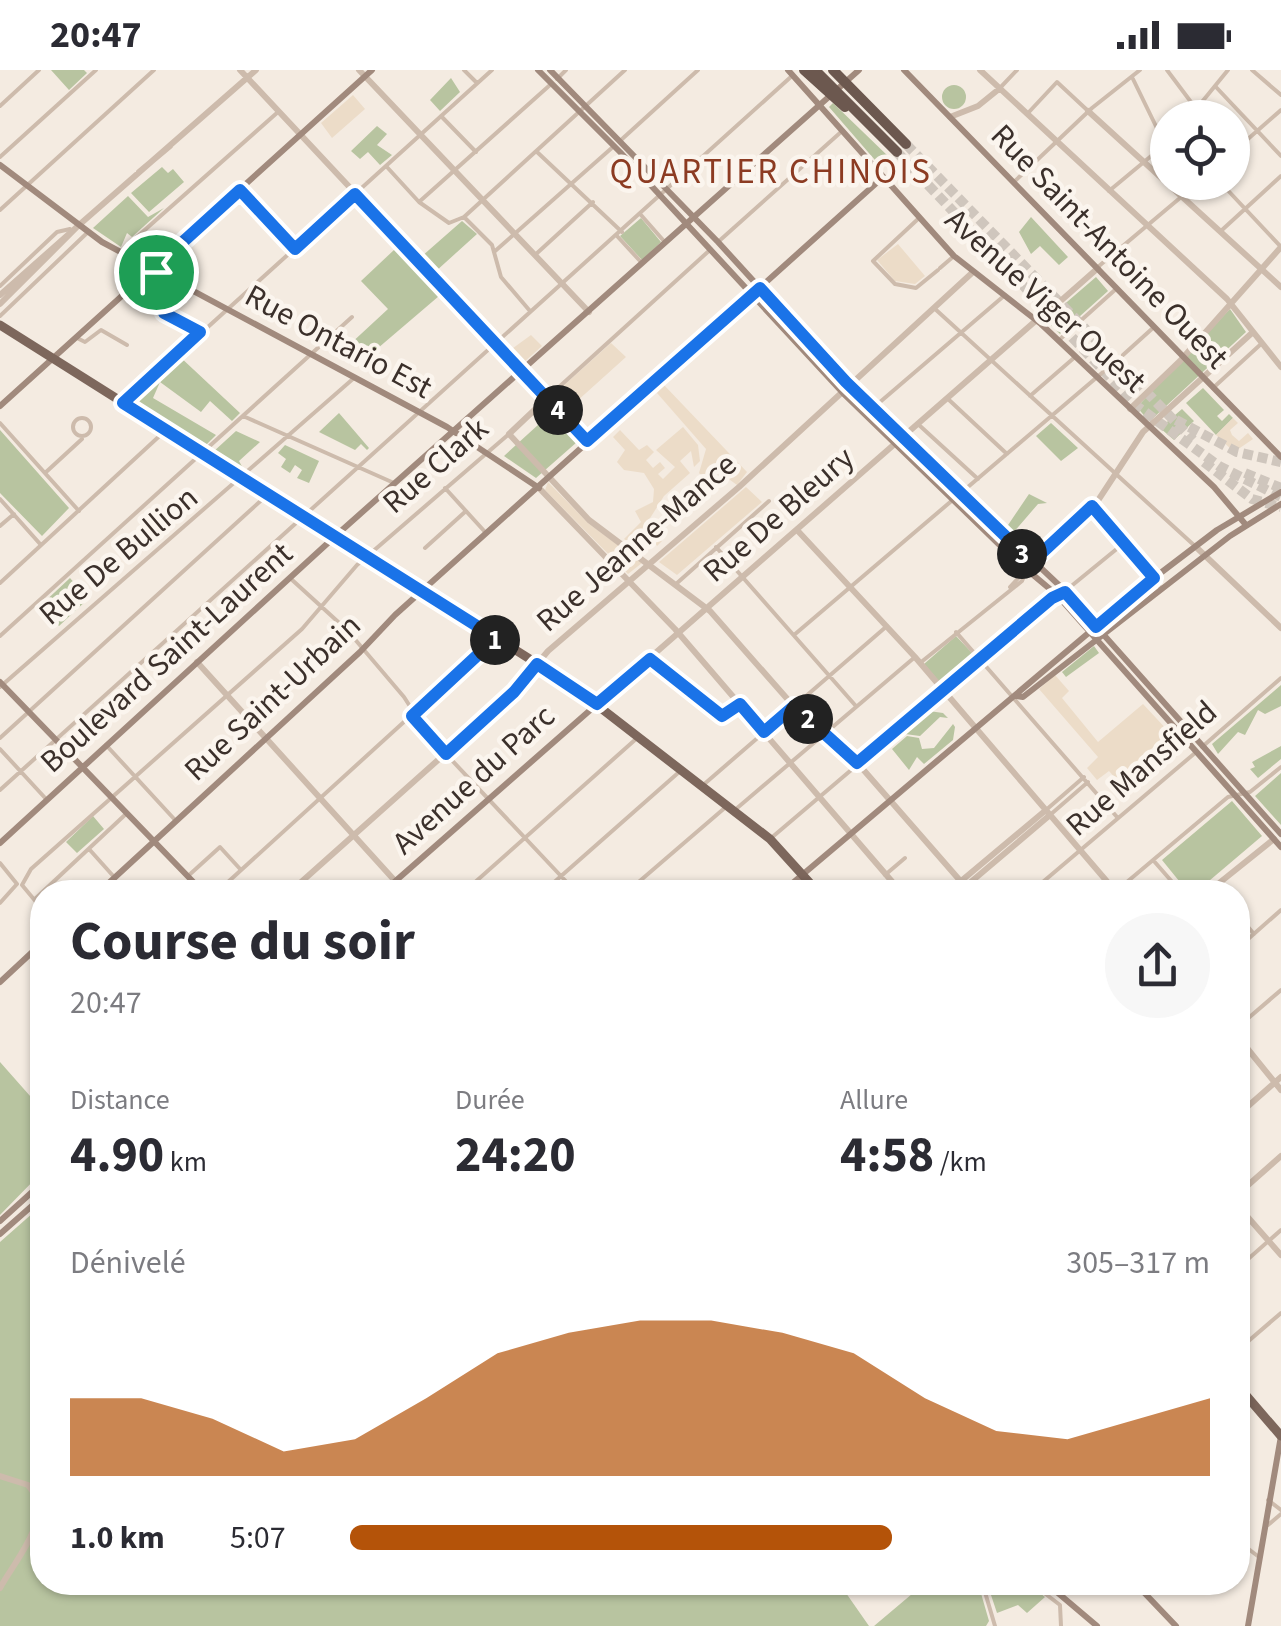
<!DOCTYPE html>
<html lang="fr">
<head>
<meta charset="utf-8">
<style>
  :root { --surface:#fff; --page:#f7f7f7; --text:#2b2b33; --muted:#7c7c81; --accent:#b45309 }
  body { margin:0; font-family:"Source Sans 3",sans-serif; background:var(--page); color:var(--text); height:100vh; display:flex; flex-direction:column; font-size:38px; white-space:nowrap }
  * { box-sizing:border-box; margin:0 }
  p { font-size:32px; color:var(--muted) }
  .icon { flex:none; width:55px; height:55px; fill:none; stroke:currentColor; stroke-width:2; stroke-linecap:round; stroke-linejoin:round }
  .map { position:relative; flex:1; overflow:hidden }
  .details { position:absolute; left:30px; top:810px; width:1220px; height:715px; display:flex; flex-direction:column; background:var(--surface); border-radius:40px; box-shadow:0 2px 8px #0004 }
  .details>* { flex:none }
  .tools { position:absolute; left:1150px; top:30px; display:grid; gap:20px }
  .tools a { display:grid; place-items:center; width:100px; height:100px; border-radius:50%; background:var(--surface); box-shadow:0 2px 8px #0004; font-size:50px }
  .pin { position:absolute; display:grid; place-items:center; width:85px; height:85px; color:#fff; margin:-42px; border:5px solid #fff; border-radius:50%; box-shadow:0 2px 10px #0007 }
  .km { position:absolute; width:50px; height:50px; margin:-25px; border-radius:50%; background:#222; color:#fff; font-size:28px; line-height:50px; text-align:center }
  .round { display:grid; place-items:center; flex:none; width:105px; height:105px; border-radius:52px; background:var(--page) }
  .summary { display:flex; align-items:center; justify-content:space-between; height:170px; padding:0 40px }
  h1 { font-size:55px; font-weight:700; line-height:75px }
  .figures { display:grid; grid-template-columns:repeat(3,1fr); gap:15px; height:170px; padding:10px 40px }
  .figures div { display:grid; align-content:center }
  .figures b { font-size:50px; font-weight:700 }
  .figures small { font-size:28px; font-weight:400 }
  .figures p { font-size:28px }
  .chart { height:280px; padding:20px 40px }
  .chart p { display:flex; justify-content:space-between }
  .chart svg { width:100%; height:180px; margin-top:10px; fill:var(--accent); opacity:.7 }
  ul { padding:0 40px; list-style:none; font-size:32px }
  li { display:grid; grid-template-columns:160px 120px 1fr; align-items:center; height:75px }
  li i { height:25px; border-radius:12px; background:var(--accent) }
  .status { display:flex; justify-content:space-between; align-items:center; height:70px; padding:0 50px; background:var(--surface); direction:ltr }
  .status svg { height:28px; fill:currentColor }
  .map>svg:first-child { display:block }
  .green { fill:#b8c4a0 }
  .plaza { fill:#ecdcc8 }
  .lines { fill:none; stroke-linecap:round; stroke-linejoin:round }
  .trunk-tunnel { stroke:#cfc6bd; stroke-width:10; stroke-dasharray:10 5; stroke-linecap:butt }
  .minor { stroke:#cdbbac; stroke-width:4 }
  .tertiary { stroke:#cdbbac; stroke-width:6 }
  .secondary { stroke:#a18a7d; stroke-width:6 }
  .primary { stroke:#7d675c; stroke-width:9 }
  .trunk { stroke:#6c584f; stroke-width:10 }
  .route-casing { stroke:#fff; stroke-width:20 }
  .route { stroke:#1a73e8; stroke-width:12 }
  .labels { text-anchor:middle; stroke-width:9; stroke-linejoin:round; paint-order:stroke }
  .street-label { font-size:32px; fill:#3b302b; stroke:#fbf5ee }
  .neighbourhood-label { font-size:35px; letter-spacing:2.5px; fill:#8c3b22; stroke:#fbf5ee }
</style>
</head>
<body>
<div class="status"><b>20:47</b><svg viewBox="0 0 49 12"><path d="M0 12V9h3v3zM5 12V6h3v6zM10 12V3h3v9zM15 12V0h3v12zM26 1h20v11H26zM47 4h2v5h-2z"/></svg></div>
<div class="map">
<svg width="1281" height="1556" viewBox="0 0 1281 1556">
  <rect width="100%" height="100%" fill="#f4ebe1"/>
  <!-- green -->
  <path class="green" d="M51,0H84L87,3L69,20Z
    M451,8L460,22L440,41L430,30Z
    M942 27a12 12 0 1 1 24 0a12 12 0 1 1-24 0Z
    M833,33L890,88L881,97L829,37Z
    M377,56L387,64L377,75L392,85L380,95L368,82L360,89L351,81Z
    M162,97L168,103L173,99L184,112L149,142L131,123Z
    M128,126L148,147L164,138L132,167L127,163L121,177L93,158Z
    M1031,147L1068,187L1059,195L1040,176L1031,184L1019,162Z
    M641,148L661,172L642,190L620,166Z
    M462,151L477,164L435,202L421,187Z
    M395,179L439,226L364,290L348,276L388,239L361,211Z
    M1096,207L1108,221L1060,264L1046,250Z
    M1230,239L1246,262L1151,350L1147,349L1137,337Z
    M178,285L240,343L232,351L210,331L201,342L160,312L153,328L216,365L205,376L134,330Z
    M1203,318L1224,340L1217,346L1222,351L1229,344L1233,348L1216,365L1186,333Z
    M1182,339L1194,351L1174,370L1160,358Z
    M339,343L369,378L367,380L361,374L355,380L319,362Z
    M550,344L577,372L536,408L504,386Z
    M1051,353L1078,378L1061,391L1036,366Z
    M0,360L69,438L42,466L0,423Z
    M236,361L260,372L239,391L245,402L213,382Z
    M285,375L319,391L309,413L297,408L302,400L295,395L290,403L281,397L286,389L278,383Z
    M1029,424L1047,433L1038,434L1012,464L1006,458Z
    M70,508L88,529L59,556L40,536Z
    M956,566L975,586L943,616L924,594Z
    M1094,576L1099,583L1066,607L1062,602Z
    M1281,615V636L1265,644L1258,640L1245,665L1238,662L1218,684L1212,674Z
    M929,641L943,643L948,648L940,647L920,666L905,664Z
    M953,654L955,657L953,670L924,694L917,687L909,700L892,679L907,666L919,668L922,679L934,678Z
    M1281,676V689L1258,708L1250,699L1255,697L1252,692Z
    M1281,703V755L1255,726Z
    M1232,731L1262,766L1196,822H1188L1162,790Z
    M93,746L104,759L77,783L66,772Z
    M0,992L38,1035L42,1032V1102L0,1145Z
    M42,1135V1512L839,1513L869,1556H0V1172Z
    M925,1513H978L989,1551L986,1556H874Z
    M987,1513H1027L1045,1527L1027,1543L1018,1535L997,1543Z"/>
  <!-- plaza -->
  <path class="plaza" d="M353,25L365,39L332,68L321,53Z
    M898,174L925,206L915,214L895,211L877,190Z
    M531,265L542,276L522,294L509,281Z
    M611,273L626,287L576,332L562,317Z
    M664,315L747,402L737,415L715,399L703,407L699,403L706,379L657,323Z
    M1233,348L1238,353L1230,360L1232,365L1239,371L1248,363L1253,369L1234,382L1216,365Z
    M683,357L698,375L700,391L694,397L691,381L680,391L690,403L664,426L647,453L646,458L662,471L657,476L654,471L646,484L624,469L641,452L635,441L653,432L654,419L644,403L624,400L617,392L625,380L613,367L620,360L639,380L647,375L654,382L646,390L653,398L660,392L665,398L658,404L663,409L675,397L656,380Z
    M548,412L588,453L642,493L628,504L545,420Z
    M746,417L762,432L677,505L659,492Z
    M1055,605L1069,621L1062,628L1098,672L1143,634L1170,663L1124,702L1137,719L1130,725L1109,701L1097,710L1087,698L1098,687L1039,619Z"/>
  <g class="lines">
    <!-- trunk-tunnel -->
    <path class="trunk-tunnel" d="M906,74L1193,370
      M897,82L1138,337L1219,396L1281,427
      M1176,350L1237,382L1281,392
      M1204,392L1252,429L1281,437
      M1245,403L1281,418"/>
    <!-- minor -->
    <path class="minor" d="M464,0L477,13
      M1167,0L1203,48
      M1252,0L1281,25
      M557,9L566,0
      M1133,9L1168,81
      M1215,16L1281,86
      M999,19L1017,0
      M0,36L39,0
      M1197,38L1228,0
      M1029,42L1057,12L1086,39
      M441,46L476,82
      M621,70L698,0
      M536,81L622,162
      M1232,83L1281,40
      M0,87L96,0
      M386,96L419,132L449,153L464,147L492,175L501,207L530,241
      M1158,106L1168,97
      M1014,112L1092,38L1140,0
      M1220,112L1281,177
      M241,120L295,179
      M1109,121L1168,72
      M419,132L550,15
      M0,140L154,0
      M641,145L663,170
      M464,147L625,0
      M918,149L873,191L895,214L916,218L938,200
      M1222,160L1281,106
      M617,166L641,192
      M718,172L841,62
      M121,181L278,42
      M494,182L614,76
      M535,185L593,132
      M1099,196L1199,112
      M940,198L954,186
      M180,214L164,243L200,262
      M0,216L57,162L70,159
      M934,238L1196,477
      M0,246L87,163
      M77,268L85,272L101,260L127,275
      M1058,271L1116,219
      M1123,285L1154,257
      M1213,318L1261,274
      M1030,326L1075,287
      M548,327L711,179
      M948,329L1007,384
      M125,332L492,0
      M873,338L1005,225
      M243,346L394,413
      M73 357a9 9 0 1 1 18 0a9 9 0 1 1-18 0Z
      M0,353L79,441
      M919,355L978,409
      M45,403L82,369
      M445,418L486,463
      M0,429L41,475
      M1093,437L1161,518
      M0,456L14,444
      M716,477L855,635
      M425,478L466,441
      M290,508L347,560L404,627L429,666L576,822
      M0,513L166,360
      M676,514L769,431
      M1064,522L1124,473
      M956,562L1117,747
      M794,565L1116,291
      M0,566L352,247
      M650,589L722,646L740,635
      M920,593L1022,511L1027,499L1010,517
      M0,617L354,308
      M0,668L266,426
      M106,675L176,751
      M1202,677L1281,608
      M0,679L47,730
      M702,716L887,556
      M0,720L793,5
      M736,739L915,587
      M1046,740L1084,707
      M1050,745L1088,712
      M770,769L1056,526
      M89,779L115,808
      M1153,790L1181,822
      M0,793L17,814L0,833
      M885,805L905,788
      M188,806L220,777L241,800
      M217,822L494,570
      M464,822L636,669
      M543,822L678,703
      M627,822L727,736
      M1031,822L1195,683
      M1115,822L1228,727L1250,722L1281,697
      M36,828L127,743
      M42,839L22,815L31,799L302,559L357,495L509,364
      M1238,845L1254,864
      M1238,878L1281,840
      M1238,957L1281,920
      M1238,1198L1281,1160
      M1238,1280L1281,1243
      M1268,1430L1281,1440
      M1268,1455L1281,1444
      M1238,1471L1259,1487
      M870,1512L881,1516L892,1512
      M982,1512L995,1556
      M1030,1512L1060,1535L1061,1556
      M1063,1525L1068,1518L1064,1512"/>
    <!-- tertiary -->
    <path class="tertiary" d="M240,0L587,371
      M359,0L589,242
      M980,0L1227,229L1281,297
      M1088,41L1281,217
      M950,47L978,36L999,19
      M139,102L170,76
      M0,225L78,156
      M0,234L79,155L256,0
      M1039,250L1098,198
      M546,329L509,364L589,450L710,541L790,632L861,697L970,822
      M1130,339L1180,291L1281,177
      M539,418L675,559L901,822
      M797,460L915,587L1116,822
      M1196,477L1281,558
      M1027,499L1099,429L1143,362L1253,262
      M197,592L405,822
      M597,634L1056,233
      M290,822L512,624L548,581L739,417L973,202
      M948,822L1046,740
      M959,822L1050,745
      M1208,822L1274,769
      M1238,967L1281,1020
      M1238,1045L1281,1007
      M1238,1124L1281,1086
      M1238,1136L1281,1185
      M0,1406L28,1415C56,1447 16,1488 0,1518"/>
    <!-- secondary -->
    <path class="secondary" d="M538,0L620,82L843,323L1013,488L1057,525L1281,777
      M550,0L718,172L851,318L1062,518L1281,764
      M788,0L954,186L1041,254L1214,417L1246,455
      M904,0L1281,387
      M0,95L102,172L447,357L539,418
      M0,336L372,0
      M0,612L203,822
      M1016,626L1023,627L1230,466L1281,434
      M0,773L341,461L859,0
      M99,822L360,582L395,545L882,108
      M383,822L596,635
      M782,822L1150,511L1217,460L1281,422
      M0,912L42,873
      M0,1151L42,1113
      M0,1164L42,1127
      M1045,1512L1097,1556
      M1134,1512L1176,1556
      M1248,1556L1281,1366"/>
    <!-- primary -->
    <path class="primary" d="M0,255L571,615L770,769L818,822
      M1238,1316L1281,1366"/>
    <!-- trunk -->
    <path class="trunk" d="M804,0L845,37
      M815,0L897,82
      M833,0L906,74"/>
  </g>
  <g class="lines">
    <!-- route casing -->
    <g class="route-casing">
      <path id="route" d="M240,120L295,179L355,124L587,371L760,218L846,312L1032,492L1092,436L1154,508L1096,557L1065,522L1052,528L857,693L794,636L764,662L740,634L722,646L650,589L597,634L537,594L514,622L446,684L412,646L496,568L123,333L200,262L164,243L180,214L152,200Z"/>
    </g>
    <!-- route -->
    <use href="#route" class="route"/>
  </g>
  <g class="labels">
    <!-- street labels -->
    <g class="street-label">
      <text transform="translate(1110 176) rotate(46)" y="11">Rue Saint-Antoine Ouest</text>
      <text transform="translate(1046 230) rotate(42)" y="11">Avenue Viger Ouest</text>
      <text transform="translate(339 271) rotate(28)" y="11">Rue Ontario Est</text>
      <text transform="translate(435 395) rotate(-41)" y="11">Rue Clark</text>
      <text transform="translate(778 444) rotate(-41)" y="11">Rue De Bleury</text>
      <text transform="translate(636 472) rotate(-41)" y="11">Rue Jeanne-Mance</text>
      <text transform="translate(118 485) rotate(-40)" y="11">Rue De Bullion</text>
      <text transform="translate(166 587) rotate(-42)" y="11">Boulevard Saint-Laurent</text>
      <text transform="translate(272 627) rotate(-43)" y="11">Rue Saint-Urbain</text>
      <text transform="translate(1141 698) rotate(-41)" y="11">Rue Mansfield</text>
      <text transform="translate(473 709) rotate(-42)" y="11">Avenue du Parc</text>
    </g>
    <!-- neighbourhood labels -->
    <g class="neighbourhood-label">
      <text x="771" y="113">QUARTIER CHINOIS</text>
    </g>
  </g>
</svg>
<div class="tools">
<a><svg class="icon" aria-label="locate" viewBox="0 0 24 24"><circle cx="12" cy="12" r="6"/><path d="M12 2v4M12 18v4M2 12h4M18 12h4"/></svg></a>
</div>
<div class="pin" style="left:156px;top:202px;background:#1e9e55"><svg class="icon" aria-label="arrive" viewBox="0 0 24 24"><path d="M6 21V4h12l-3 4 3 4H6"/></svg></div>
<b class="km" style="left:495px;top:570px">1</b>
<b class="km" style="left:808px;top:649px">2</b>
<b class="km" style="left:1022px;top:484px">3</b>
<b class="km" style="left:558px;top:340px">4</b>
<section class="details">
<div class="summary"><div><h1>Course du soir</h1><p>20:47</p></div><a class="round"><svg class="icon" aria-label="share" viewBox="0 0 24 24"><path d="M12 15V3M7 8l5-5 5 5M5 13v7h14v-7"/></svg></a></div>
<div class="figures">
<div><p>Distance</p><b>4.90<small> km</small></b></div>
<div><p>Durée</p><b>24:20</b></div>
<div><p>Allure</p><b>4:58<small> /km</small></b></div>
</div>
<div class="chart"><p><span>Dénivelé</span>305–317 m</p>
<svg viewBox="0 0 160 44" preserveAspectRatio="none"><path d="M0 44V25L10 25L20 30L30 38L40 35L50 25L60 14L70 9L80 6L90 6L100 9L110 14L120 25L130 33L140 35L150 30L160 25V44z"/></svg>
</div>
<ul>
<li><b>1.0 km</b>5:07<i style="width:63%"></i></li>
</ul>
</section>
</div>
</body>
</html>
